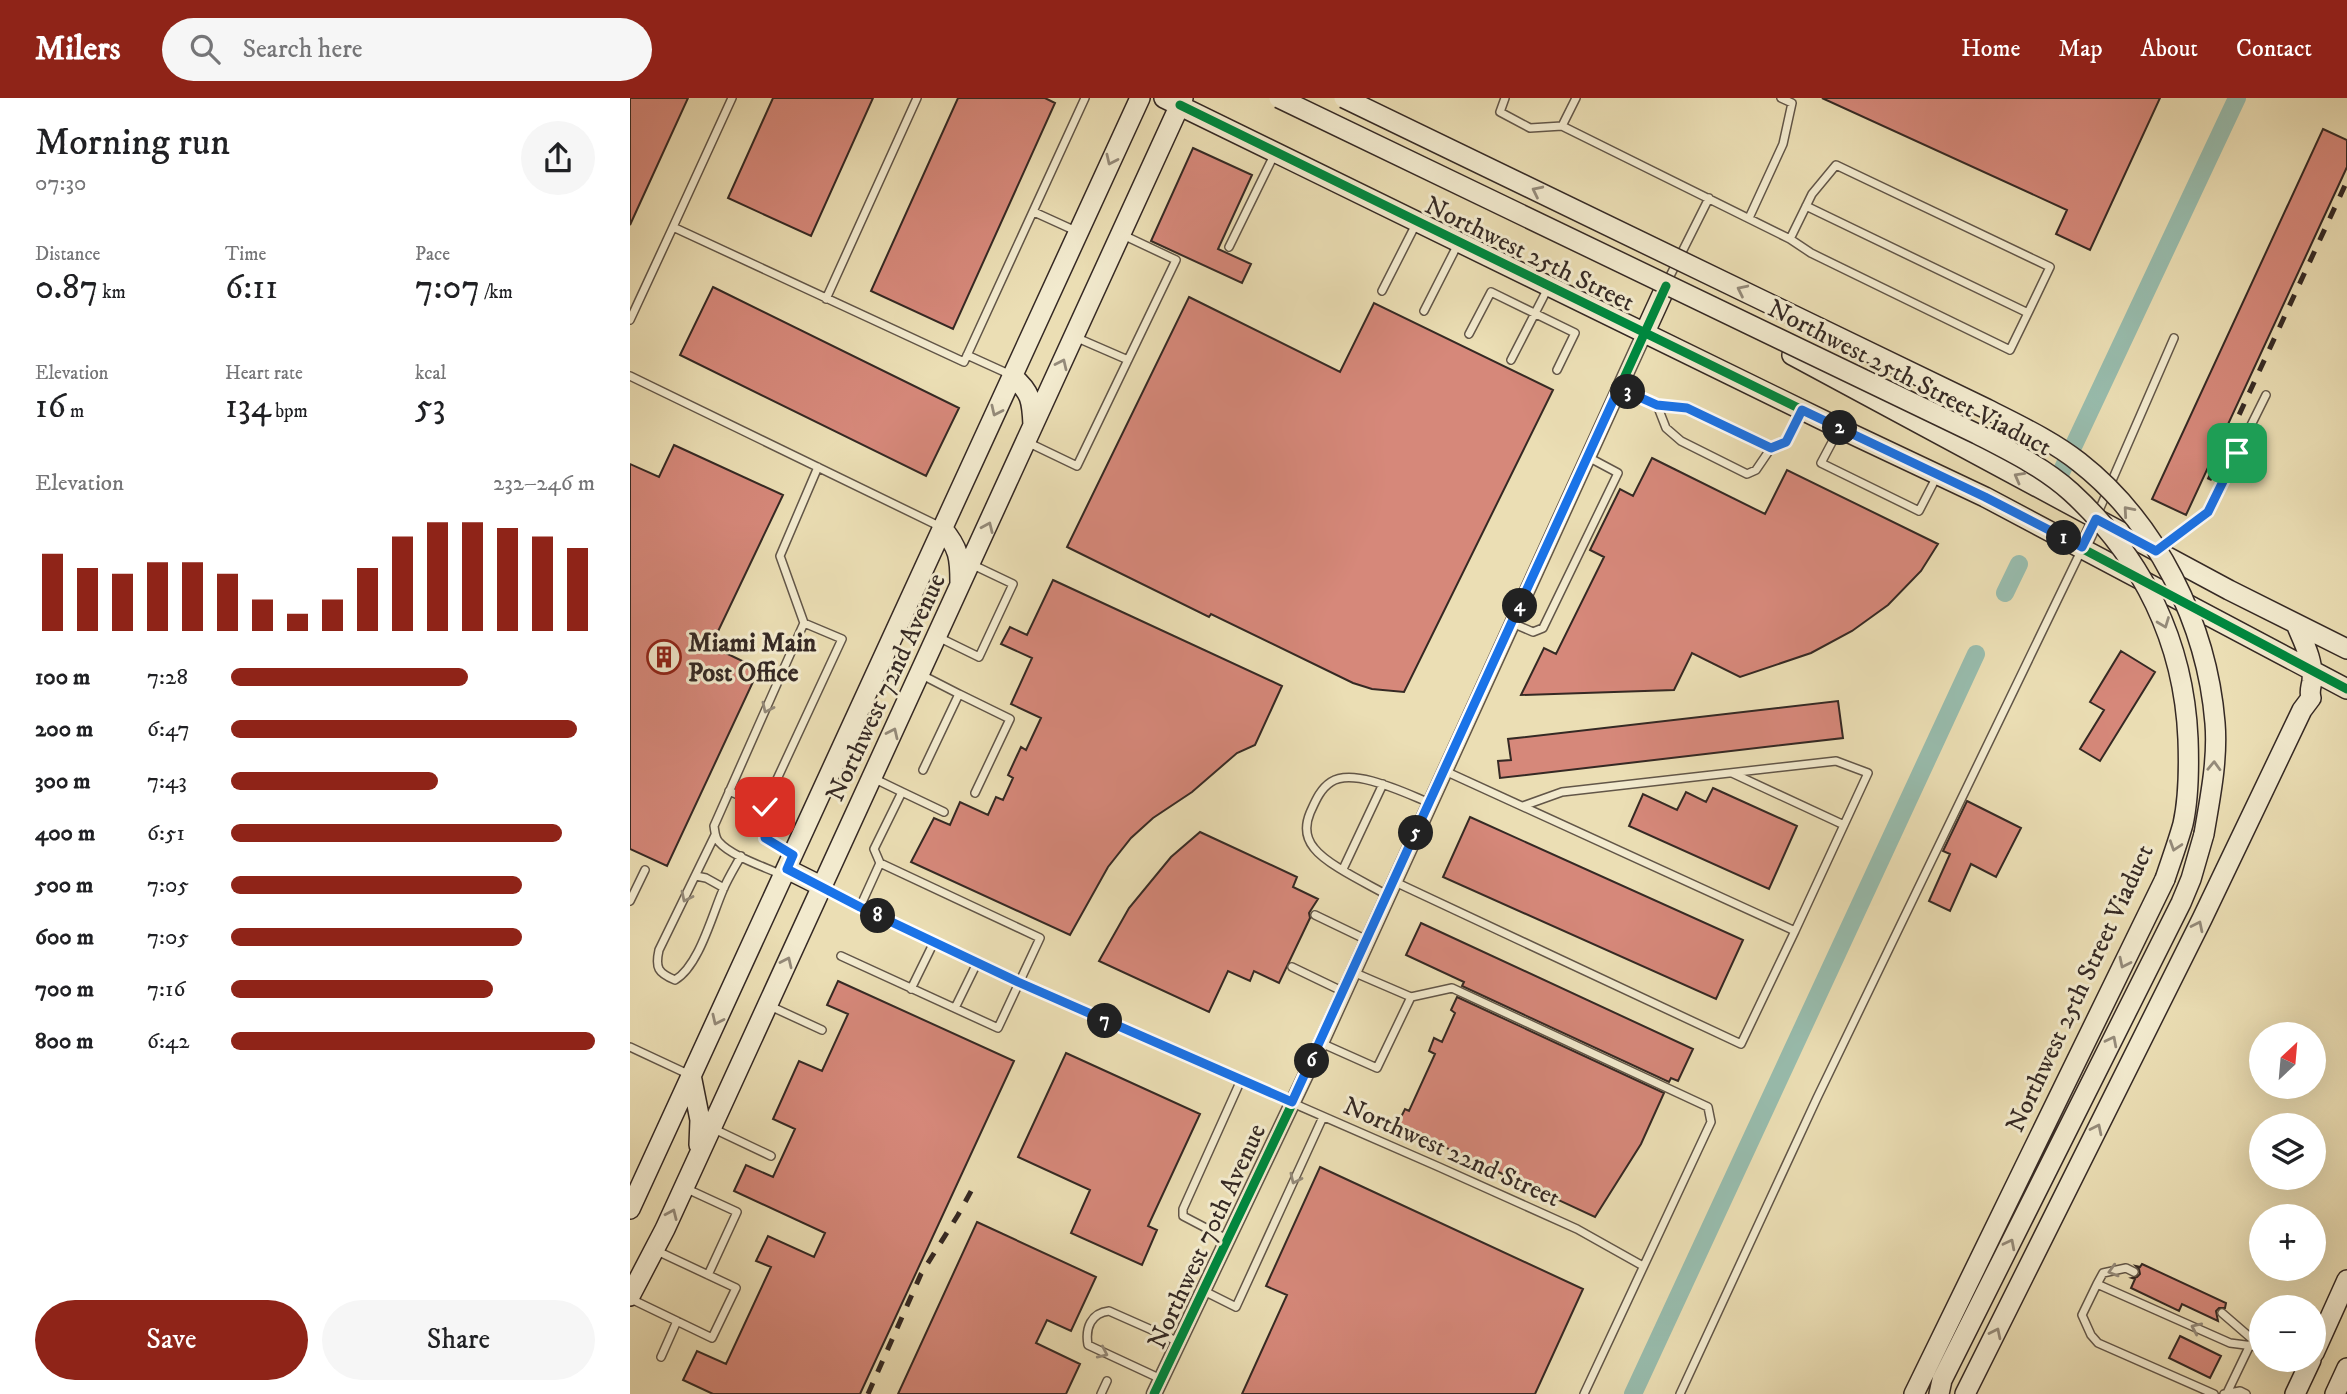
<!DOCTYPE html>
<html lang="en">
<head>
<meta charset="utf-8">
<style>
  :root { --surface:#fff; --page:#f6f6f6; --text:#202124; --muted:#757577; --accent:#8f2418 }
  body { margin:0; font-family:"IM FELL DW Pica",serif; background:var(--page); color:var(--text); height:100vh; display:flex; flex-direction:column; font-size:26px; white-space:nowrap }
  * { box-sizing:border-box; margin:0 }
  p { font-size:23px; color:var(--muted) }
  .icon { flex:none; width:38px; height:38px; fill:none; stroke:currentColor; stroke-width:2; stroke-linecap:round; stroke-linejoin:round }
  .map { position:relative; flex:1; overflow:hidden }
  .details { display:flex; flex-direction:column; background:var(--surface); width:630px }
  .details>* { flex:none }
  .needle { width:46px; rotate:26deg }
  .controls { position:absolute; left:1619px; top:924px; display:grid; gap:14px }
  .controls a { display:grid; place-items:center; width:77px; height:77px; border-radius:50%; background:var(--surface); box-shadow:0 7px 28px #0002; font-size:35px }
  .pin { position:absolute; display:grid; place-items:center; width:60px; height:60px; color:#fff; margin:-30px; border-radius:14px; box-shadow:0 4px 10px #0006 }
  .km { position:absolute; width:35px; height:35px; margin:-18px; border-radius:50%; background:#222; color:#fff; font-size:19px; line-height:35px; text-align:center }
  .round { display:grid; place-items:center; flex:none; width:74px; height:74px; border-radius:37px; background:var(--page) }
  .head { display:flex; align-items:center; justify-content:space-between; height:119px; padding:0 35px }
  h1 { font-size:38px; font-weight:600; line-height:52px }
  .metrics { display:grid; grid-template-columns:repeat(3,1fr); gap:10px; height:119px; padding:7px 35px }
  .metrics div { display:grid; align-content:center }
  .metrics b { font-size:35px; font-weight:600 }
  .metrics small { font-size:19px; font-weight:400 }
  .metrics p { font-size:19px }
  .chart { height:196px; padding:14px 35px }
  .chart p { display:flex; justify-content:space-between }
  .chart svg { width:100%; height:126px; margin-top:7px; stroke:var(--accent); stroke-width:6 }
  .primary-button { display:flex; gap:14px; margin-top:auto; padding:14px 35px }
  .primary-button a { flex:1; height:80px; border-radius:42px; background:var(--accent); color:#fff; font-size:28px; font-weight:600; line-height:80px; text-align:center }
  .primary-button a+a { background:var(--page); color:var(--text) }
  ul { padding:0 35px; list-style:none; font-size:23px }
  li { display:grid; grid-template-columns:112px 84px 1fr; align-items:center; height:52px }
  li i { height:18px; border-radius:9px; background:var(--accent) }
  header { display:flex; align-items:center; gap:42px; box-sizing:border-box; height:98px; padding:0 35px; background:var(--accent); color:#fff }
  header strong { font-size:33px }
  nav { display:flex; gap:38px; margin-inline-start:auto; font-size:24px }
  .search { width:490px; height:63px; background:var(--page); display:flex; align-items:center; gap:18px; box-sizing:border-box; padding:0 24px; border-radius:38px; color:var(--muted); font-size:26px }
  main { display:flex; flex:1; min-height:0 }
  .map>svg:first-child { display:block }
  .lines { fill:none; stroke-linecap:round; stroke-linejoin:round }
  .canal { stroke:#98bcad; stroke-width:18 }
  .building { fill:#d6887a; stroke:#352924; stroke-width:2 }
  .lane-casing { stroke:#625648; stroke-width:10 }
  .street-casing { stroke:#625648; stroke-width:17 }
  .secondary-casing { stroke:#352924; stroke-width:22 }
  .lane { stroke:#f2eace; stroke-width:7 }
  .street { stroke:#f2eace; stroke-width:14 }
  .secondary { stroke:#f2eace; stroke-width:19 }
  .rail { stroke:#352924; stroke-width:5; stroke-dasharray:12 12; stroke-linecap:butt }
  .secondary-bridge-casing { stroke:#352924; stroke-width:22; stroke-linecap:butt }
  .secondary-bridge { stroke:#f2eace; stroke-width:19 }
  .cycleway-casing { stroke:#f2eace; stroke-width:13 }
  .cycleway { stroke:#00873e; stroke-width:9 }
  .oneway { stroke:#948a79 }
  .route-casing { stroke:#fff; stroke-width:14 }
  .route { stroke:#1a73e8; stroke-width:9 }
  .labels { text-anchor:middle; stroke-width:6; stroke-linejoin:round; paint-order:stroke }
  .street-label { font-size:26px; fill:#352924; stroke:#f2eace }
  .poi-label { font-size:26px; font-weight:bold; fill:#352924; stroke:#f2eace; text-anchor:start }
</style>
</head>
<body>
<header>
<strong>Milers</strong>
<div class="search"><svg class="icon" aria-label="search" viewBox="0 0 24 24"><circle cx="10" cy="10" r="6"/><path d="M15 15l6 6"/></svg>Search here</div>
<nav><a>Home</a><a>Map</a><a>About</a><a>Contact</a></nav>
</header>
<main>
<section class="details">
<div class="head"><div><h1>Morning run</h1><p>07:30</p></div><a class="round"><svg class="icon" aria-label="share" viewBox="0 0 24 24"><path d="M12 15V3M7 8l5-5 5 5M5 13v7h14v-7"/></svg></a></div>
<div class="metrics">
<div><p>Distance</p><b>0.87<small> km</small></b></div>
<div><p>Time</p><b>6:11</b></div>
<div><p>Pace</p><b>7:07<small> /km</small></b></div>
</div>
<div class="metrics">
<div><p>Elevation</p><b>16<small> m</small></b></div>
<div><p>Heart rate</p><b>134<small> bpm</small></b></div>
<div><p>kcal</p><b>53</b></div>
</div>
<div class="chart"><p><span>Elevation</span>232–246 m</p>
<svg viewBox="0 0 160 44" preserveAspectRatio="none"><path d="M5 44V17M15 44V22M25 44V24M35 44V20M45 44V20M55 44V24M65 44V33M75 44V38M85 44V33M95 44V22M105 44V11M115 44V6M125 44V6M135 44V8M145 44V11M155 44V15"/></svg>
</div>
<ul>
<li><b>100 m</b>7:28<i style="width:65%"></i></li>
<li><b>200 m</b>6:47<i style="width:95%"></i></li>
<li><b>300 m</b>7:43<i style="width:57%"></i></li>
<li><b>400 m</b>6:51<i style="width:91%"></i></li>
<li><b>500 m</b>7:05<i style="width:80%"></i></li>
<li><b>600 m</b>7:05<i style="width:80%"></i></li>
<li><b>700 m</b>7:16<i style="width:72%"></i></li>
<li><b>800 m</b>6:42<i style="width:100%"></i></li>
</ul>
<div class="primary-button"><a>Save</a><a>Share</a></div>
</section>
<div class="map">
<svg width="1717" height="1296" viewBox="0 0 1717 1296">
  <rect width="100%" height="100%" fill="#ebdeb4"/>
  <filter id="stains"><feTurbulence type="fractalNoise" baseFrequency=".00286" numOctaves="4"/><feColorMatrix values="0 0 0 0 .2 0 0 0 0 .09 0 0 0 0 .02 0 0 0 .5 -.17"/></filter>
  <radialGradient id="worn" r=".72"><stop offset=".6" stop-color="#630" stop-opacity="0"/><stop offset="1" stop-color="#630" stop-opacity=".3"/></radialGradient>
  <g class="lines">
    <!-- canal -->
    <path class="canal" d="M1427,383L1607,0
      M1375,495L1389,466
      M1003,1296L1346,556"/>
  </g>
  <!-- building -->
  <path class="building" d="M0,0H58L0,127Z
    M143,0H243L181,138L98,100Z
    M328,0H415L425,5L323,231L241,193Z
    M1192,0H1530L1460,152L1426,136L1437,112Z
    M1693,31L1717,42V69L1556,417L1522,401Z
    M563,50L622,77L588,151L621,166L612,185L521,143Z
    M83,189L329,310L296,378L50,257Z
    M559,199L710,274L744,205L923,292L774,594L742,591L723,585L581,516L579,519L437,449Z
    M44,347L153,397L81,548L129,571L37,768L0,751V366L29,379Z
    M1022,360L1135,416L1157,372L1308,446L1291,473L1258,507L1222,533L1181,555L1110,579L1062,555L1044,592L891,597L914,550L926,556L974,459L960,452L990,391L1003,398Z
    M423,482L652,588L625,647L607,655L562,694L523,720L501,740L478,769L440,837L281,764L304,720L320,727L330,704L358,717L366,699L373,702L383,680L378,677L391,649L396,652L411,620L381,606L402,560L371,546L380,529L397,537Z
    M1491,553L1525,574L1470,663L1450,651L1474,612L1460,604Z
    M1208,603L1213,640L870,680L868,663L881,662L878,641Z
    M1083,690L1167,728L1139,791L999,728L1013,696L1047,712L1056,694L1076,704Z
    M1337,703L1391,730L1366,779L1341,766L1320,813L1299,803L1320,756L1313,753Z
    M840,719L1113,842L1086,901L813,779Z
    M570,734L667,779L663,789L688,801L679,815L680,820L649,885L624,873L620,883L598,873L579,914L469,863L499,810L541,759Z
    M791,825L1063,951L1048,983L1041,980L1039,984L832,888L834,884L776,857Z
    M208,883L384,963L230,1296H83L53,1282L67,1253L96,1266L141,1169L126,1163L138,1138L184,1159L195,1135L104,1093L116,1067L143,1079L165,1031L143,1021L169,963L192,973L218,916L197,907Z
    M827,899L1034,995L1011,1046L965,1119L767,1027L775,1011L779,1013L805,956L799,953L804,940L812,944L825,915L821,912Z
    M436,955L570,1016L518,1128L527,1132L512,1167L441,1135L460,1092L388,1059Z
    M690,1069L953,1191L905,1296H612L657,1197L636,1188Z
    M347,1124L466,1179L441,1233L417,1222L406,1245L450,1266L436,1296H268Z
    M1512,1166L1596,1205L1595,1210H1589L1586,1213L1588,1223L1552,1206L1549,1213L1501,1190L1505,1181L1502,1180L1507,1179L1510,1176L1509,1171L1506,1168L1510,1169Z
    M1550,1238L1591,1258L1580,1280L1539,1260Z"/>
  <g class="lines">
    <!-- lane casing -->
    <g class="lane-casing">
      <path id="lane" d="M875,0L870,14L900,30L932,28
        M946,0L932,28L1160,141L1182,96L1206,67L1420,169L1398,215L1176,108
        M404,114L448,134
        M1119,120L1153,46L1162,5L1151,0
        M43,129L102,0
        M1160,141L1181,155L1380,252L1398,215
        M599,149L645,55
        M1037,184L1079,100
        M752,193L787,124
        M196,201L287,0
        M794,213L829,144
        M0,222L43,129L334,264L455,0
        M839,236L861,194L945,235L927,272
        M445,239L498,262
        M337,257L381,277
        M881,262L919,188
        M0,278L311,429
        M990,290L1027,307L1057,310L1141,350
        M1027,307L1036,330L1051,343L1117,376L1126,372L1141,350L1156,344L1171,313
        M1209,331L1191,365L1289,413L1307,378
        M397,344L447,368L546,162L493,137
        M1467,417L1544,240
        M1529,450L1578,414L1636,297
        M882,525L903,534L913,530L988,375L958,359
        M308,539L349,559L383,486L341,466
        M290,576L329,596
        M293,672L329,596L380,621L345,695
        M1102,675L1214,727
        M243,680L272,694
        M99,693L135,709
        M893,708L932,694L1206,663L1238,675L1165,833
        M85,737L29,852C25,870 28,875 45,882C69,868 82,817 93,792C98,780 105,769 111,758
        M162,756L135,740V707L212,541L174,525
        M713,771L753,686
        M152,777C135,769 101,758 89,744C85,740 85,734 84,728L174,525L150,458L188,369
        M66,778L76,780L94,790
        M763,783L1111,946L1165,833L815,673
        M194,790L230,809L429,903L809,1069L947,1131L1013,1168
        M757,797C738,786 697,767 684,750C675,739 675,727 680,715C685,704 690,691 701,684C724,669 777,696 800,705
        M0,803L15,772
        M230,809L250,765L244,751L272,694L314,714
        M685,817L737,842
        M211,858L368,930L410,840L250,765
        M662,869L714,894
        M723,874L781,899L822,890L1078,1009L1081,1024L954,1296
        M281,891L304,844
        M140,908L192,932
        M325,910L347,865
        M691,945L747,970L781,899
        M0,949L60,977
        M82,1030L141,1058
        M55,1090L107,1114L78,1177
        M597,1141L553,1118V1111L611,982
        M1467,1186L1473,1175L1496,1170L1504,1174
        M574,1193L606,1209L693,1019
        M1,1201L82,1240L106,1190L25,1152
        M1592,1215L1629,1247
        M31,1259L47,1223
        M1658,1262L1676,1270
        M531,1281L458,1247C455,1230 461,1215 479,1213L549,1244
        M1597,1295L1620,1247
        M471,1296L477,1283
        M1050,1296L1187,1000L1451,453
        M1584,1296L1468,1245L1461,1237L1452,1217L1467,1186L1600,1245L1631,1249
        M1594,1296L1610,1293L1616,1296"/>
    </g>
    <!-- street casing -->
    <g class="street-casing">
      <path id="street" d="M1453,449L1466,421
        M524,1296L691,945L1015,234"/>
    </g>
    <!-- secondary casing -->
    <g class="secondary-casing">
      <path id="secondary" d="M534,0L1209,330L1355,399L1717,591
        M1015,234L1036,188
        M1162,257L1599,492L1717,551
        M382,278C401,294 402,303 403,327
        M312,430C329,450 330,460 330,485
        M157,771L193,789
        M61,977L70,1022L69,1047
        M0,1111L510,0
        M0,1198L35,1131L553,0
        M1684,1255L1717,1182
        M1284,1296L1535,781
        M1309,1296L1312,1282L1551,805L1561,781L1574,736
        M1335,1296L1572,821L1672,612L1681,600C1679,593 1681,590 1682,583C1684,563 1673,543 1666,526
        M1665,1296L1681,1262
        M1705,1296L1717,1270"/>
    </g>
    <!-- lane -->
    <use href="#lane" class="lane"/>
    <!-- street -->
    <use href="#street" class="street"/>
    <!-- secondary -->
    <use href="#secondary" class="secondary"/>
    <!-- rail -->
    <path class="rail" d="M1579,382L1717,83
      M238,1296L291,1176L328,1117L345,1086"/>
    <!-- secondary-bridge casing -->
    <g class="secondary-bridge-casing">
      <path id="secondary-bridge" d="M649,0L1347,336C1380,353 1413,369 1441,394C1513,460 1554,544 1558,641C1559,668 1559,699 1553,726C1548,744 1541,763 1535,781
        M714,0L1357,311C1388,327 1421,342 1449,364C1527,425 1577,526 1585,625C1588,662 1580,700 1574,736"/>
    </g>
    <!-- secondary-bridge -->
    <use href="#secondary-bridge" class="secondary-bridge"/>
    <!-- cycleway casing -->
    <g class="cycleway-casing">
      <path id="cycleway" d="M550,7L1209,330L1355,399L1717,591
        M524,1296L691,945L1036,188"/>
    </g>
    <!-- cycleway -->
    <use href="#cycleway" class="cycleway"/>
  </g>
  <!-- one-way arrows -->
  <defs><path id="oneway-chevron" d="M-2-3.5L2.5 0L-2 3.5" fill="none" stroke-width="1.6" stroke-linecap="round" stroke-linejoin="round" transform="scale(1.75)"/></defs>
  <g class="oneway">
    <use href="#oneway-chevron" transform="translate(481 62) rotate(115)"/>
    <use href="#oneway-chevron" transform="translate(907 93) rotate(-154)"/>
    <use href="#oneway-chevron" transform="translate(1112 192) rotate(-154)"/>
    <use href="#oneway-chevron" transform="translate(432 266) rotate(-65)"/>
    <use href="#oneway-chevron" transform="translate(366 313) rotate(115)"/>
    <use href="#oneway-chevron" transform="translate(1389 379) rotate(-151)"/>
    <use href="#oneway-chevron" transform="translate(1498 413) rotate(-131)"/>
    <use href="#oneway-chevron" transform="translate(358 429) rotate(-66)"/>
    <use href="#oneway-chevron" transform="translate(1534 525) rotate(69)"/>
    <use href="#oneway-chevron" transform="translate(137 610) rotate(115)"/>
    <use href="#oneway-chevron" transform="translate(263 635) rotate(-65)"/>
    <use href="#oneway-chevron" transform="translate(1584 668) rotate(-88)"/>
    <use href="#oneway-chevron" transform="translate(1545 748) rotate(108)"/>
    <use href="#oneway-chevron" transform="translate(56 799) rotate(116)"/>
    <use href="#oneway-chevron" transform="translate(1568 828) rotate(-64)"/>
    <use href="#oneway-chevron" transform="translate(157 864) rotate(-65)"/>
    <use href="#oneway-chevron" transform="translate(1494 865) rotate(116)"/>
    <use href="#oneway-chevron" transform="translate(87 922) rotate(115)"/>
    <use href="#oneway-chevron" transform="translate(1482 943) rotate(-63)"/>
    <use href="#oneway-chevron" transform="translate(1467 1031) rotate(-64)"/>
    <use href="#oneway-chevron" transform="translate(665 1081) rotate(115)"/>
    <use href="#oneway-chevron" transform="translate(42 1116) rotate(-66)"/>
    <use href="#oneway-chevron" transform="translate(1380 1146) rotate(-63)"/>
    <use href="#oneway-chevron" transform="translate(1483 1173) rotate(164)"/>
    <use href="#oneway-chevron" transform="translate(1566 1230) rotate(-156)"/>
    <use href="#oneway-chevron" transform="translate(1366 1235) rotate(-64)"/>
    <use href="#oneway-chevron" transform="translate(473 1255) rotate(25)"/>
  </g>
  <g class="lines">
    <!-- route casing -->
    <g class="route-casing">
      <path id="route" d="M135,709V740L163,757L157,771L230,809L388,884L662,1004L989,290L1027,307L1057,310L1141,350L1156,344L1172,312L1355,399L1452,449L1466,421L1526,453L1578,414L1607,355"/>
    </g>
    <!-- route -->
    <use href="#route" class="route"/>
  </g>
  <!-- icons -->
  <defs>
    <g id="building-ring" transform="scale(1.75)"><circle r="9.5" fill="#f2eace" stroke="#8f2418" stroke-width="1.5"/><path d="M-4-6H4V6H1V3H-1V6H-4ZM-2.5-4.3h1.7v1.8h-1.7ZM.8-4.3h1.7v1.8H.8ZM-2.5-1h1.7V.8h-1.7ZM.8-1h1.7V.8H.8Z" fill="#8f2418"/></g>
  </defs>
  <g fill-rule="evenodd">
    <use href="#building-ring" x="34" y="559"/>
  </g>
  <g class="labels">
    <!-- street labels -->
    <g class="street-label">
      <text transform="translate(900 155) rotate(26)" y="9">Northwest 25th Street</text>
      <text transform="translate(1280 279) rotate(27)" y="9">Northwest 25th Street Viaduct</text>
      <text transform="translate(255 589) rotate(-65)" y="9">Northwest 72nd Avenue</text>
      <text transform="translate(1449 890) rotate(-65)" y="9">Northwest 25th Street Viaduct</text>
      <text transform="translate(822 1053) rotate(24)" y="9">Northwest 22nd Street</text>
      <text transform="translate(576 1138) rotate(-65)" y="9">Northwest 70th Avenue</text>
    </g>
    <!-- poi labels -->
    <g class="poi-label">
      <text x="58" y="553">Miami Main<tspan x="58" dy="30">Post Office</tspan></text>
    </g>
  </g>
  <rect width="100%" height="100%" filter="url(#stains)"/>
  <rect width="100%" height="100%" fill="url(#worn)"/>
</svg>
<div class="controls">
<a><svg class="needle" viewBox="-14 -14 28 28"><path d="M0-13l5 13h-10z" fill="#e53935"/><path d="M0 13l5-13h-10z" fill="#757577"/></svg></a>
<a><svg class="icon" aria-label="layers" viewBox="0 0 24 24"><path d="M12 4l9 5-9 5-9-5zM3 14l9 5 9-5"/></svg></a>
<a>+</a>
<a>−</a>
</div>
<div class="pin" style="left:1607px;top:355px;background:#1e9e55"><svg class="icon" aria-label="arrive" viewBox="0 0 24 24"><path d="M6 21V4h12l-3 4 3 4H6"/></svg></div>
<div class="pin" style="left:135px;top:709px;background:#d93025"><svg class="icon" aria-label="check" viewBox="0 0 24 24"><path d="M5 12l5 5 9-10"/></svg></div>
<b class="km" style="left:1434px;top:440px">1</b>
<b class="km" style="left:1210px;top:330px">2</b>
<b class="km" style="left:998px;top:294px">3</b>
<b class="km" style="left:890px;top:508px">4</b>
<b class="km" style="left:786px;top:735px">5</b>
<b class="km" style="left:682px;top:963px">6</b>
<b class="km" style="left:475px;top:923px">7</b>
<b class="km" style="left:248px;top:818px">8</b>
</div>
</main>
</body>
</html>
